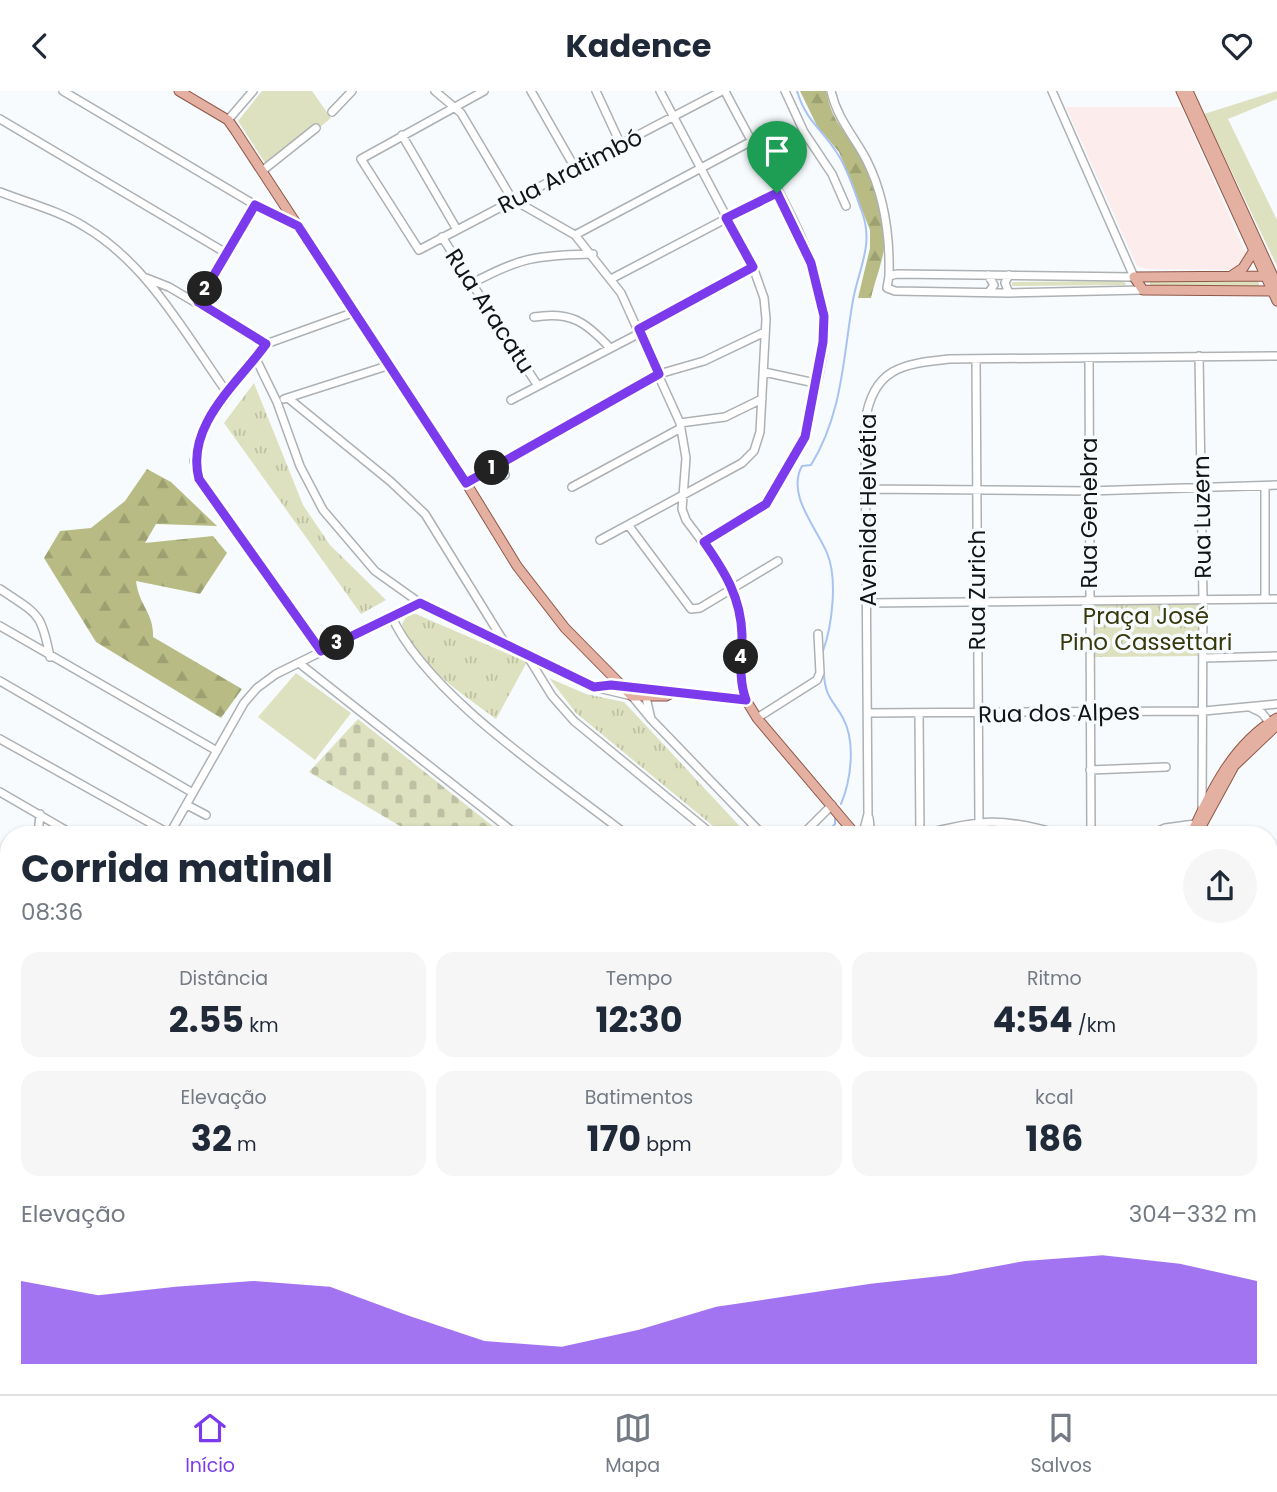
<!DOCTYPE html>
<html lang="pt">
<head>
<meta charset="utf-8">
<style>
  :root { --surface:#fff; --page:#f6f6f7; --text:#1f2937; --muted:#747a83; --line:#e0e1e3; --accent:#7c3aed }
  body { margin:0; font-family:Poppins,sans-serif; background:var(--page); color:var(--text); height:100vh; display:flex; flex-direction:column; font-size:26px; white-space:nowrap }
  * { box-sizing:border-box; margin:0 }
  p { font-size:23px; color:var(--muted) }
  .icon { flex:none; width:38px; height:38px; fill:none; stroke:currentColor; stroke-width:2; stroke-linecap:round; stroke-linejoin:round }
  .map { position:relative; flex:1; overflow:hidden }
  .drawer { position:absolute; left:0px; top:735px; width:1278px; height:569px; display:flex; flex-direction:column; background:var(--surface); border-radius:28px 28px 0 0; box-shadow:0 2px 5px #0004 }
  .drawer>* { flex:none }
  .pin { position:absolute; display:grid; place-items:center; width:60px; height:60px; color:#fff; margin:-72px -30px; border-radius:50% 50% 50% 0; rotate:-45deg; box-shadow:0 0 7px #0007 }
  .pin .icon { rotate:45deg }
  .km { position:absolute; width:35px; height:35px; margin:-18px; border-radius:50%; background:#222; color:#fff; font-size:19px; line-height:35px; text-align:center }
  .round { display:grid; place-items:center; flex:none; width:74px; height:74px; border-radius:37px; background:var(--page) }
  .overview { display:flex; align-items:center; justify-content:space-between; height:119px; padding:0 21px }
  h1 { font-size:38px; font-weight:700; line-height:52px }
  .figures { display:grid; grid-template-columns:repeat(3,1fr); gap:10px; height:119px; padding:7px 21px }
  .figures div { display:grid; align-content:center; border-radius:18px; background:var(--page); text-align:center }
  .figures b { font-size:35px; font-weight:700 }
  .figures small { font-size:19px; font-weight:400 }
  .figures p { font-size:19px }
  .chart { height:196px; padding:14px 21px }
  .chart p { display:flex; justify-content:space-between }
  .chart svg { width:100%; height:126px; margin-top:7px; fill:var(--accent); opacity:.7 }
  header { display:flex; justify-content:space-between; align-items:center; height:91px; padding:0 21px; background:var(--surface); font-size:32px; font-weight:700 }
  .tab-bar { display:flex; justify-content:space-around; align-items:center; height:98px; border-top:2px solid var(--line); background:var(--surface); font-size:19px; color:var(--muted) }
  .tab-bar a { display:grid; justify-items:center; gap:4px }
  .tab-bar .selected { color:var(--accent) }
  .map>svg:first-child { display:block }
  .commercial { fill:#fcecec }
  .medical { fill:#ffece3 }
  .green { fill:#dee1bf }
  .forest { fill:url(#forest-firs) }
  .cemetery { fill:url(#cemetery-stones) }
  .park { fill:url(#park-tufts) }
  .lines { fill:none; stroke-linecap:round; stroke-linejoin:round }
  .stream { stroke:#a8c3f3; stroke-width:2 }
  .minor-casing { stroke:#adb1b4; stroke-width:10 }
  .major-casing { stroke:#8f5747; stroke-width:11 }
  .minor { stroke:#fff; stroke-width:7 }
  .major { stroke:#e4b0a1; stroke-width:9 }
  .route-casing { stroke:#fff; stroke-width:14 }
  .route { stroke:#7c3aed; stroke-width:9 }
  .labels { text-anchor:middle; stroke-width:7; stroke-linejoin:round; paint-order:stroke }
  .street-label { font-size:23px; fill:#121314; stroke:#f7fbfe }
  .park-label { font-size:23px; fill:#37380c; stroke:#f7fbfe }
</style>
</head>
<body>
<header><svg class="icon" aria-label="back" viewBox="0 0 24 24"><path d="M15 5l-7 7 7 7"/></svg>Kadence<svg class="icon" aria-label="heart" viewBox="0 0 24 24"><path d="M12 20l-8-8c-3-5 5-10 8-4 3-6 11-1 8 4z"/></svg></header>
<div class="map">
<svg width="1277" height="1303" viewBox="0 0 1277 1303">
  <defs>
    <pattern id="forest-firs" width="22" height="20" patternUnits="userSpaceOnUse" patternTransform="scale(1.75)"><rect width="22" height="20" fill="#b8bc84"/><path d="M5 1l3.5 6h-7zM16 11l3.5 6h-7z" fill="#9da171"/></pattern>
    <pattern id="cemetery-stones" width="16" height="16" patternUnits="userSpaceOnUse" patternTransform="scale(1.75)"><rect width="16" height="16" fill="#dee1bf"/><path d="M2 7V4a2 2 0 0 1 4 0v3zM10 15v-3a2 2 0 0 1 4 0v3z" fill="#bdc0a3"/></pattern>
    <pattern id="park-tufts" width="24" height="20" patternUnits="userSpaceOnUse" patternTransform="scale(1.75)"><rect width="24" height="20" fill="#dee1bf"/><path d="M3 7l-1-3M5 7V3M7 7l1-3M15 17l-1-3M17 17v-4M19 17l1-3" fill="none" stroke="#bdc0a3"/></pattern>
  </defs>
  <rect width="100%" height="100%" fill="#f7fbfe"/>
  <!-- commercial -->
  <path class="commercial" d="M1066,16H1181L1247,165L1237,179L1147,178L1137,175Z"/>
  <!-- medical -->
  <path class="medical" d="M100,1295H140V1303H46L48,1297Z"/>
  <!-- green -->
  <path class="green" d="M262,0H312L331,27L269,78L238,30Z
    M1277,0V8L1228,28L1277,129V175L1204,23Z
    M1124,190L1126,194L1012,195V191Z
    M1258,190L1260,196L1150,197V191Z
    M296,582L351,622L315,669L258,626Z"/>
  <!-- forest -->
  <path class="forest" d="M800,0H826C834,36 842,33 859,61C872,85 886,121 885,149C884,168 875,189 871,207H858L870,157V139L839,61L817,35Z
    M147,378L171,391L217,435L156,433L145,452L213,445L227,462L200,503L136,490C139,515 154,522 153,546L242,598L221,627L96,551L44,467L60,440L91,437L125,410Z"/>
  <!-- cemetery -->
  <path class="cemetery" d="M358,628L504,744H415L309,681Z"/>
  <!-- park -->
  <path class="park" d="M254,292L303,414L330,454L386,509L361,523L224,332Z
    M1200,510V565L1092,566V511Z
    M416,523L527,571L496,628C463,603 416,574 402,533L407,524Z
    M549,587L586,603L624,611L748,744H724L576,622Z"/>
  <g class="lines">
    <!-- stream -->
    <path class="stream" d="M797,0C806,30 821,37 837,62C848,78 855,102 862,121C874,153 859,177 853,209C843,266 843,322 811,374L802,375C786,404 817,437 827,462C838,488 832,535 823,560
      M824,583C825,606 833,609 843,627C856,651 851,689 841,713
      M824,744L835,733V726
      M915,1295V1303
      M670,1301L673,1295
      M310,1303L316,1295"/>
    <!-- minor casing -->
    <g class="minor-casing">
      <path id="minor" d="M63,0L255,114L297,135
        M435,0L461,22L512,108L575,144L621,202L680,332L686,367L682,418L686,429L722,477L738,511L742,544L740,581L746,609
        M484,0L361,68L419,159L722,0
        M531,0L575,77
        M596,0L621,54
        M785,0L804,41L832,83L846,115
        M831,0C837,27 853,44 866,68C885,105 890,145 889,185
        M1052,0L1134,186L897,183L889,185L887,197L895,200L1009,202L1143,199
        M332,21L352,0
        M0,28L226,162
        M228,29L253,0
        M402,44L456,137
        M262,80L316,37
        M0,101C28,112 60,120 85,136C148,173 186,244 228,303
        M575,144L750,51
        M442,146L538,295
        M988,184L994,194L989,201
        M1009,184L1005,192L1009,202
        M146,187L169,196L266,253
        M611,188L777,101
        M471,193C522,165 537,165 593,163
        M198,211L255,114
        M534,226C570,220 585,230 610,257
        M639,238L753,176
        M1199,265L1203,508L1202,719
        M256,268L277,311L300,375L323,419L375,480L420,512L528,565L594,596L632,605L651,628L763,744
        M1089,268L1091,744
        M976,269L979,730
        M764,281L815,292
        M288,307L390,390L425,423L506,554
        M284,308L387,275
        M511,309L640,242
        M680,332L725,326L762,308
        M498,373L505,384
        M466,392L659,283L704,270L765,241
        M1265,395V508
        M572,396L681,337
        M865,398L1088,400L1277,394
        M629,435L691,518L700,517L778,470
        M600,449L742,372L754,360L760,341L766,228L764,207L753,176L660,0
        M704,451L766,413L805,346C812,308 828,263 824,224C817,153 757,65 725,0
        M0,498C38,524 41,520 50,566
        M868,512L1277,508
        M391,524C426,604 557,689 627,744
        M0,535L217,660
        M321,560L199,388L194,370L203,336L266,253L352,222
        M528,566L552,605L574,630L713,744
        M1204,567L1277,565
        M299,572L517,744
        M0,590L193,702
        M598,596L625,597
        M645,602L651,628
        M1250,616L1262,622L1269,631
        M868,622L1204,620L1277,613
        M919,622L920,744
        M757,627L817,589L820,582L818,543
        M0,648L170,743
        M1090,679L1166,676
        M0,701L74,744
        M187,714L206,724
        M869,727L871,744
        M863,742L868,723L865,331C873,277 902,273 949,268L1277,265
        M1151,743L1165,737L1195,733L1202,744
        M38,744L40,723
        M169,744L244,612L257,597L276,583L420,512
        M802,744L832,714
        M921,744C980,728 1003,726 1062,744
        M1169,744H1174
        M1269,773L1277,775
        M1269,850L1277,860
        M0,867L9,872
        M0,954L9,949
        M0,1016L9,1018
        M0,1082L9,1084
        M0,1133L9,1135
        M0,1210H9
        M1269,1211L1277,1222
        M1269,1243H1277
        M0,1272L9,1275
        M272,1295L292,1303
        M616,1295L629,1303
        M1071,1295L1072,1303
        M1182,1295L1183,1303
        M1238,1295V1303
        M35,1303L36,1295
        M357,1303L361,1295
        M428,1303L433,1295
        M653,1303L656,1295"/>
    </g>
    <!-- major casing -->
    <g class="major-casing">
      <path id="major" d="M179,0L228,29L235,39L468,395L517,475L565,537L632,605H666L672,602
        M1181,0L1277,210
        M1188,0L1277,194
        M1231,185L1243,177L1253,161
        M1134,186L1143,199L1276,200
        M1134,186L1269,185
        M625,597L746,609L757,627L856,744
        M1198,741L1234,675L1277,634
        M1191,744C1211,699 1234,652 1277,627
        M1269,1021L1277,1031
        M1269,1032L1277,1043
        M751,1303L755,1295"/>
    </g>
    <!-- minor -->
    <use href="#minor" class="minor"/>
    <!-- major -->
    <use href="#major" class="major"/>
  </g>
  <g class="lines">
    <!-- route casing -->
    <g class="route-casing">
      <path id="route" d="M777,102L811,172L824,225L823,251L805,346L766,413L704,451C725,481 741,507 742,544C742,567 738,587 746,609L611,594L594,596L420,512L321,560L199,388C185,335 237,293 266,253L198,211L255,114L298,135L466,392L659,283L639,238L753,176L726,127Z"/>
    </g>
    <!-- route -->
    <use href="#route" class="route"/>
  </g>
  <g class="labels">
    <!-- street labels -->
    <g class="street-label">
      <text transform="translate(570 80) rotate(-27)" y="8">Rua Aratimbó</text>
      <text transform="translate(490 220) rotate(57)" y="8">Rua Aracatu</text>
      <text transform="translate(868 419) rotate(-90)" y="8">Avenida Helvétia</text>
      <text transform="translate(1089 422) rotate(-90)" y="8">Rua Genebra</text>
      <text transform="translate(1202 426) rotate(-91)" y="8">Rua Luzern</text>
      <text transform="translate(977 499) rotate(-90)" y="8">Rua Zurich</text>
      <text transform="translate(1059 622) rotate(-1)" y="8">Rua dos Alpes</text>
    </g>
    <!-- park labels -->
    <g class="park-label">
      <text x="1146" y="533">Praça José<tspan x="1146" dy="26">Pino Cassettari</tspan></text>
    </g>
  </g>
</svg>
<div class="pin" style="left:777px;top:102px;background:#1e9e55"><svg class="icon" aria-label="arrive" viewBox="0 0 24 24"><path d="M6 21V4h12l-3 4 3 4H6"/></svg></div>
<b class="km" style="left:492px;top:377px">1</b>
<b class="km" style="left:205px;top:198px">2</b>
<b class="km" style="left:337px;top:552px">3</b>
<b class="km" style="left:741px;top:566px">4</b>
<section class="drawer">
<div class="overview"><div><h1>Corrida matinal</h1><p>08:36</p></div><a class="round"><svg class="icon" aria-label="share" viewBox="0 0 24 24"><path d="M12 15V3M7 8l5-5 5 5M5 13v7h14v-7"/></svg></a></div>
<div class="figures">
<div><p>Distância</p><b>2.55<small> km</small></b></div>
<div><p>Tempo</p><b>12:30</b></div>
<div><p>Ritmo</p><b>4:54<small> /km</small></b></div>
</div>
<div class="figures">
<div><p>Elevação</p><b>32<small> m</small></b></div>
<div><p>Batimentos</p><b>170<small> bpm</small></b></div>
<div><p>kcal</p><b>186</b></div>
</div>
<div class="chart"><p><span>Elevação</span>304–332 m</p>
<svg viewBox="0 0 160 44" preserveAspectRatio="none"><path d="M0 44V15L10 20L20 17L30 15L40 17L50 27L60 36L70 38L80 32L90 24L100 20L110 16L120 13L130 8L140 6L150 9L160 15V44z"/></svg>
</div>
</section>
</div>
<nav class="tab-bar">
<a class="selected"><svg class="icon" aria-label="home" viewBox="0 0 24 24"><path d="M3 11l9-7 9 7M6 9v11h12V9"/></svg>Início</a>
<a><svg class="icon" aria-label="map" viewBox="0 0 24 24"><path d="M3 6l6-2 6 2 6-2v14l-6 2-6-2-6 2zM9 4v14M15 6v14"/></svg>Mapa</a>
<a><svg class="icon" aria-label="saved" viewBox="0 0 24 24"><path d="M7 4h10v16l-5-4-5 4z"/></svg>Salvos</a>
</nav>
</body>
</html>
